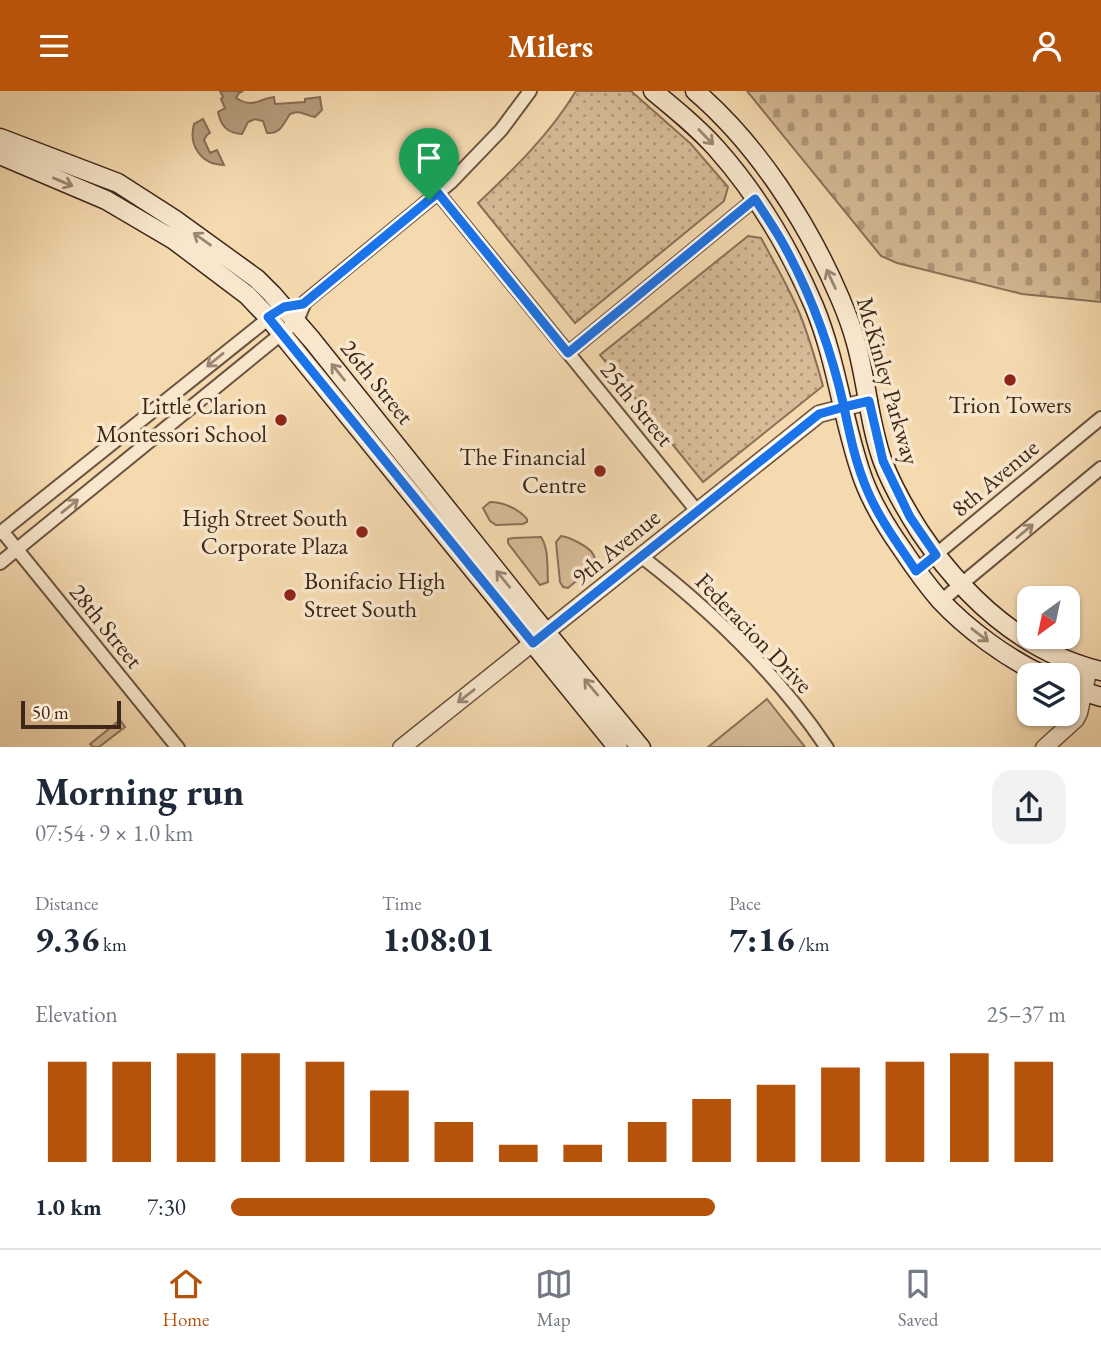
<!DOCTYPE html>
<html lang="en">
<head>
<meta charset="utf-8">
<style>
  :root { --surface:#fff; --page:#f2f2f3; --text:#1f2937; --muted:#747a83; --line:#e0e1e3; --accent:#b45309 }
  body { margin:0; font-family:"EB Garamond",serif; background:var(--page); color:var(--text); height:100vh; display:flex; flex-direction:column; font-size:26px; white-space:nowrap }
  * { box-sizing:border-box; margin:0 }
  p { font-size:23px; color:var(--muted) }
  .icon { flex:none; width:38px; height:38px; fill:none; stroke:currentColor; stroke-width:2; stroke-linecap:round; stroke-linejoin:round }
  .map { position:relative; height:656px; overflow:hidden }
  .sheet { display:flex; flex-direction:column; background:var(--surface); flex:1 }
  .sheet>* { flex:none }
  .needle { width:46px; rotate:213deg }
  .tools { position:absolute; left:1017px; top:495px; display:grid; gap:14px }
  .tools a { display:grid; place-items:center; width:63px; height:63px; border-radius:14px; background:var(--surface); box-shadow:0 2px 5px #0004; font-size:35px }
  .scale { position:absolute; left:21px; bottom:18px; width:100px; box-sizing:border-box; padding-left:7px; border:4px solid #3e261a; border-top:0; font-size:19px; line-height:24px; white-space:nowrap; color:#3e261a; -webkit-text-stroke:5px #f8e7cc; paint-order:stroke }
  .pin { position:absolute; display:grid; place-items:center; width:60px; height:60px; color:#fff; margin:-72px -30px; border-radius:50% 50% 50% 0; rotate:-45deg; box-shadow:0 0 7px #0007 }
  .pin .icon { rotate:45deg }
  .round { display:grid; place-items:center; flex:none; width:74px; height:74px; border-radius:21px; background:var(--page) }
  .head { display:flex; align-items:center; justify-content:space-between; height:119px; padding:0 35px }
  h1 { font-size:38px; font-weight:700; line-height:52px }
  .figures { display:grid; grid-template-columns:repeat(3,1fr); gap:10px; height:119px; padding:7px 35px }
  .figures div { display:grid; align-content:center }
  .figures b { font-size:35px; font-weight:700 }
  .figures small { font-size:19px; font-weight:400 }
  .figures p { font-size:19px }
  .chart { height:196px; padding:14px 35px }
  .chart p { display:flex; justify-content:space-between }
  .chart svg { width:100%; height:126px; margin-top:7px; stroke:var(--accent); stroke-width:6 }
  ul { padding:0 35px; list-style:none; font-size:23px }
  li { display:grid; grid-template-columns:112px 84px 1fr; align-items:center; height:52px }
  li i { height:18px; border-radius:9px; background:var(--accent) }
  header { display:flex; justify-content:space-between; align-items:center; height:91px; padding:0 35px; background:var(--accent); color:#fff; font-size:32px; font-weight:700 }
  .dock { display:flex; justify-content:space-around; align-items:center; height:98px; border-top:2px solid var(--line); background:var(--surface); font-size:19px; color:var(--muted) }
  .dock a { display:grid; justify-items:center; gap:4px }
  .dock .active { color:var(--accent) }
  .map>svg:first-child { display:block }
  .grass { fill:url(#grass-dots); stroke:#8a7058; stroke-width:2 }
  .cemetery { fill:url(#cemetery-stones); stroke:#8a7058; stroke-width:2 }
  .park { fill:#d6bb96; stroke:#8a7058; stroke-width:2 }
  .water { fill:#b79d7d; stroke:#876d55; stroke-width:2 }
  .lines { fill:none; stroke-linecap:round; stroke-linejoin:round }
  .minor-casing { stroke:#6c5340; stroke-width:16 }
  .tertiary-casing { stroke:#6c5340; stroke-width:19 }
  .secondary-casing { stroke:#3e261a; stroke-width:21 }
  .minor { stroke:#f8e7cc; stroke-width:12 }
  .tertiary { stroke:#f8e7cc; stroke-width:16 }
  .secondary { stroke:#f8e7cc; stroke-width:18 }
  .oneway { stroke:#9b8673 }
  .route-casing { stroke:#fff; stroke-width:14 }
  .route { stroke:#1a73e8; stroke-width:9 }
  .poi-dot { fill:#8f2418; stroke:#f8e7cc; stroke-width:2.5 }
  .labels { text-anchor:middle; stroke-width:7; stroke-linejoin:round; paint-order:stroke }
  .street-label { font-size:24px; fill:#3e261a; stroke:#f8e7cc }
  .poi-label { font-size:24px; fill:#3e261a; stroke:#f8e7cc; text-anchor:end }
</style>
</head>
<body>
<header><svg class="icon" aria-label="menu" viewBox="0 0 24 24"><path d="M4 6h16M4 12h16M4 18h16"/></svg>Milers<svg class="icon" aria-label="person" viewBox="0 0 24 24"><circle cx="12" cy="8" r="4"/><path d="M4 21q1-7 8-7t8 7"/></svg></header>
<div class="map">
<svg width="1101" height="657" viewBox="0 0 1101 657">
  <defs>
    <pattern id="grass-dots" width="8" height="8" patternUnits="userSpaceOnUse" patternTransform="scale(1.75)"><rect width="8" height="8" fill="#d6bb96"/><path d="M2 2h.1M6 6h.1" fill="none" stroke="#af987a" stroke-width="1.8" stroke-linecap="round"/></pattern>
    <pattern id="cemetery-stones" width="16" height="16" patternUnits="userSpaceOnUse" patternTransform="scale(1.75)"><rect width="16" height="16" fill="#d6bb96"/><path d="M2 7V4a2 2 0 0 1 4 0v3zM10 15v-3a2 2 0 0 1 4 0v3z" fill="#af987a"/></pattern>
  </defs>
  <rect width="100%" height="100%" fill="#f5dab0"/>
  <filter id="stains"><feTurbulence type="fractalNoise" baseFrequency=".00286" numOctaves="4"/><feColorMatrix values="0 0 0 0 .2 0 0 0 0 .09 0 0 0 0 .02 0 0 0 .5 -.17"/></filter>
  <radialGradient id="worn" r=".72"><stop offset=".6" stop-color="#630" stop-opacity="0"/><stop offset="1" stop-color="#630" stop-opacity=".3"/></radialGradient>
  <!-- grass -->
  <path class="grass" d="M576,0H631L691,53L728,96L724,110L575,232L478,112C514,78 550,43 576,0Z
    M748,145L761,147C774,171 788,195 799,221C809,245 816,270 823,295L703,391L600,264Z"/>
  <!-- cemetery -->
  <path class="cemetery" d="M747,0H1101V211L1022,203L897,172L881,165Z"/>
  <!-- park -->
  <path class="park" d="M490,411C503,411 519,418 527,428V431L523,433L496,434L490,430L483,417Z
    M561,445C570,446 589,456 593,463C596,468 595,470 594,475L568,497L563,496L560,491L556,451Z
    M541,446C549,458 547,477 548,491L540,494L508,452V448L513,447Z
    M767,608L805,656H708Z
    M120,629L125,636L99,656H93L90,653Z"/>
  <!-- water -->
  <path class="water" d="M220,0H243L239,2L236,7C254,18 257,8 274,6L275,13L305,11V8L320,6L322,19L315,26C305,25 301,18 290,23C283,33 281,43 267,42L263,30L255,28L248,31L242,43C227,42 221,35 218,21L225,17L221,8L223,6Z
    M203,28L210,42L207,44L204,49L210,62L217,59L224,74C202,74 188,55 194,33Z"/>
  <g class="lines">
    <!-- minor casing -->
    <g class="minor-casing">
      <path id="minor" d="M438,102L697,420
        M568,262L755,108
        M2,440L178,657
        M0,442L274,223
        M642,466C713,521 777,582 827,657
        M0,472L297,230L305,211L451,91L501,39L530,0
        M916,480L1101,327
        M941,510L1101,377"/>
    </g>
    <!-- tertiary casing -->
    <g class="tertiary-casing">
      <path id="tertiary" d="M401,657L819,323L869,310
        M1044,657L1076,628L1079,622L1089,577"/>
    </g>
    <!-- secondary casing -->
    <g class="secondary-casing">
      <path id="secondary" d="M653,0C675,18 697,36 716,57C757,103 790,159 814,215C836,268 842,325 860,379C869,408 885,434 902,458C914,476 926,493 940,509C967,538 1008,568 1043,584
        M695,0C757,53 808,132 840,207C846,221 852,237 856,252C867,291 869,333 883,371C892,395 906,419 920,441C964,506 1023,561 1101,580
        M0,47L118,92L174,128L257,188L272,203L312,249L532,524L641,657
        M0,64L106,109L174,149L247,204L268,226L618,657
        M1068,596L1101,606"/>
    </g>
    <!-- minor -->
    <use href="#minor" class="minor"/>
    <!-- tertiary -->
    <use href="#tertiary" class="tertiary"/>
    <!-- secondary -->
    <use href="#secondary" class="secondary"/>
  </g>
  <!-- one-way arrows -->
  <defs><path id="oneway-shaft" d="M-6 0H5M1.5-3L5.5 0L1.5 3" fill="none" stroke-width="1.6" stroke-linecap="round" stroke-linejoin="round" transform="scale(1.75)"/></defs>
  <g class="oneway">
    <use href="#oneway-shaft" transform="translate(706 46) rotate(46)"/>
    <use href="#oneway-shaft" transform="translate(63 91) rotate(23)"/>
    <use href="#oneway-shaft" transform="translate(202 148) rotate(-144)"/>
    <use href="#oneway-shaft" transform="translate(831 188) rotate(-115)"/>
    <use href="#oneway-shaft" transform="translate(215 269) rotate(141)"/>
    <use href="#oneway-shaft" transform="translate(338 281) rotate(-129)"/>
    <use href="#oneway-shaft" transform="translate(70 415) rotate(-39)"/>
    <use href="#oneway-shaft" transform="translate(1025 440) rotate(-40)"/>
    <use href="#oneway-shaft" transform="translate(503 488) rotate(-129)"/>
    <use href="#oneway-shaft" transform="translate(980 544) rotate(38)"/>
    <use href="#oneway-shaft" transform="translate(591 596) rotate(-130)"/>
    <use href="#oneway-shaft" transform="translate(466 605) rotate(142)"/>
  </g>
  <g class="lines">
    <!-- route casing -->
    <g class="route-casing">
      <path id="route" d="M429,109L303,213L284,216L268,226L533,552L819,323L844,316C850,345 856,374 868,401C880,429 899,454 916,480L936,464L910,426L883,370L869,310L844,316C831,258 811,202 781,149C773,135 764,122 755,108L568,262L438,102L429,109"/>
    </g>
    <!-- route -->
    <use href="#route" class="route"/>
  </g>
  <!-- markers -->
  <g class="poi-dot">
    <circle cx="1010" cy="289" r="7"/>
    <circle cx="281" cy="329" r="7"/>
    <circle cx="600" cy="380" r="7"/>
    <circle cx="362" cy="441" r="7"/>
    <circle cx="290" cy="504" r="7"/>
  </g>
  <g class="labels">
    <!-- street labels -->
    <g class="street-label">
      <text transform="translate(888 290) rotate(74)" y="8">McKinley Parkway</text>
      <text transform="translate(377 291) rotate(51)" y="8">26th Street</text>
      <text transform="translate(637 313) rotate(51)" y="8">25th Street</text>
      <text transform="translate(995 387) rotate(-40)" y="8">8th Avenue</text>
      <text transform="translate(616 456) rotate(-39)" y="8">9th Avenue</text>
      <text transform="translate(106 535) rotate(51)" y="8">28th Street</text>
      <text transform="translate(754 542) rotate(46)" y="8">Federacion Drive</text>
    </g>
    <!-- poi labels -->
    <g class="poi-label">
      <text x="1010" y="322" text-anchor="middle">Trion Towers</text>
      <text x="267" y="323">Little Clarion<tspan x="267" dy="28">Montessori School</tspan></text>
      <text x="586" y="374">The Financial<tspan x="586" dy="28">Centre</tspan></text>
      <text x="348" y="435">High Street South<tspan x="348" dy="28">Corporate Plaza</tspan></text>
      <text x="304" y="498" text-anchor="start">Bonifacio High<tspan x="304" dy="28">Street South</tspan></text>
    </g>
  </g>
  <rect width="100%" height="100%" filter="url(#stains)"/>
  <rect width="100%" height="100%" fill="url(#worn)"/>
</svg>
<div class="tools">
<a><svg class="needle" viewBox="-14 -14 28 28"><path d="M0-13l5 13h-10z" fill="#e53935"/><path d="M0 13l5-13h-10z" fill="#747a83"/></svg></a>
<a><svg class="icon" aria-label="layers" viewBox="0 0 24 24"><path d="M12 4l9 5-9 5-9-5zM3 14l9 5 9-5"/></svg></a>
</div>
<div class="scale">50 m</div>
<div class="pin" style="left:429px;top:109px;background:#1e9e55"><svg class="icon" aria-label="arrive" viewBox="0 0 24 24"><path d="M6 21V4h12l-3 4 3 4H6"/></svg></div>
</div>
<section class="sheet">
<div class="head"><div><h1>Morning run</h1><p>07:54 · 9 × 1.0 km</p></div><a class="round"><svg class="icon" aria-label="share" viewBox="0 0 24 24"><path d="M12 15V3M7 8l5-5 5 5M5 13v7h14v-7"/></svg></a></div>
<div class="figures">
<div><p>Distance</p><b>9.36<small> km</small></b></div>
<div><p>Time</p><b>1:08:01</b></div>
<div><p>Pace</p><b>7:16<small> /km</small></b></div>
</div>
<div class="chart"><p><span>Elevation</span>25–37 m</p>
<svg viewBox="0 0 160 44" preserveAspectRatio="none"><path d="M5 44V9M15 44V9M25 44V6M35 44V6M45 44V9M55 44V19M65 44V30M75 44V38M85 44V38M95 44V30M105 44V22M115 44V17M125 44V11M135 44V9M145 44V6M155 44V9"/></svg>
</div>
<ul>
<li><b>1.0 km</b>7:30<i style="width:58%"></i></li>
</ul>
</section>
<nav class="dock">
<a class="active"><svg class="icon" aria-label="home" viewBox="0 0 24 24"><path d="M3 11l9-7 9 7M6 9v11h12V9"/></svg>Home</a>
<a><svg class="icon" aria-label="map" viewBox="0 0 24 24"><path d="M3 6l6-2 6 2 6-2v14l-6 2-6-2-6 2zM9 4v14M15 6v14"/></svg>Map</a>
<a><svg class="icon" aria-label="saved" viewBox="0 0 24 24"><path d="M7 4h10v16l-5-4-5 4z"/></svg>Saved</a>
</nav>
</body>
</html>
